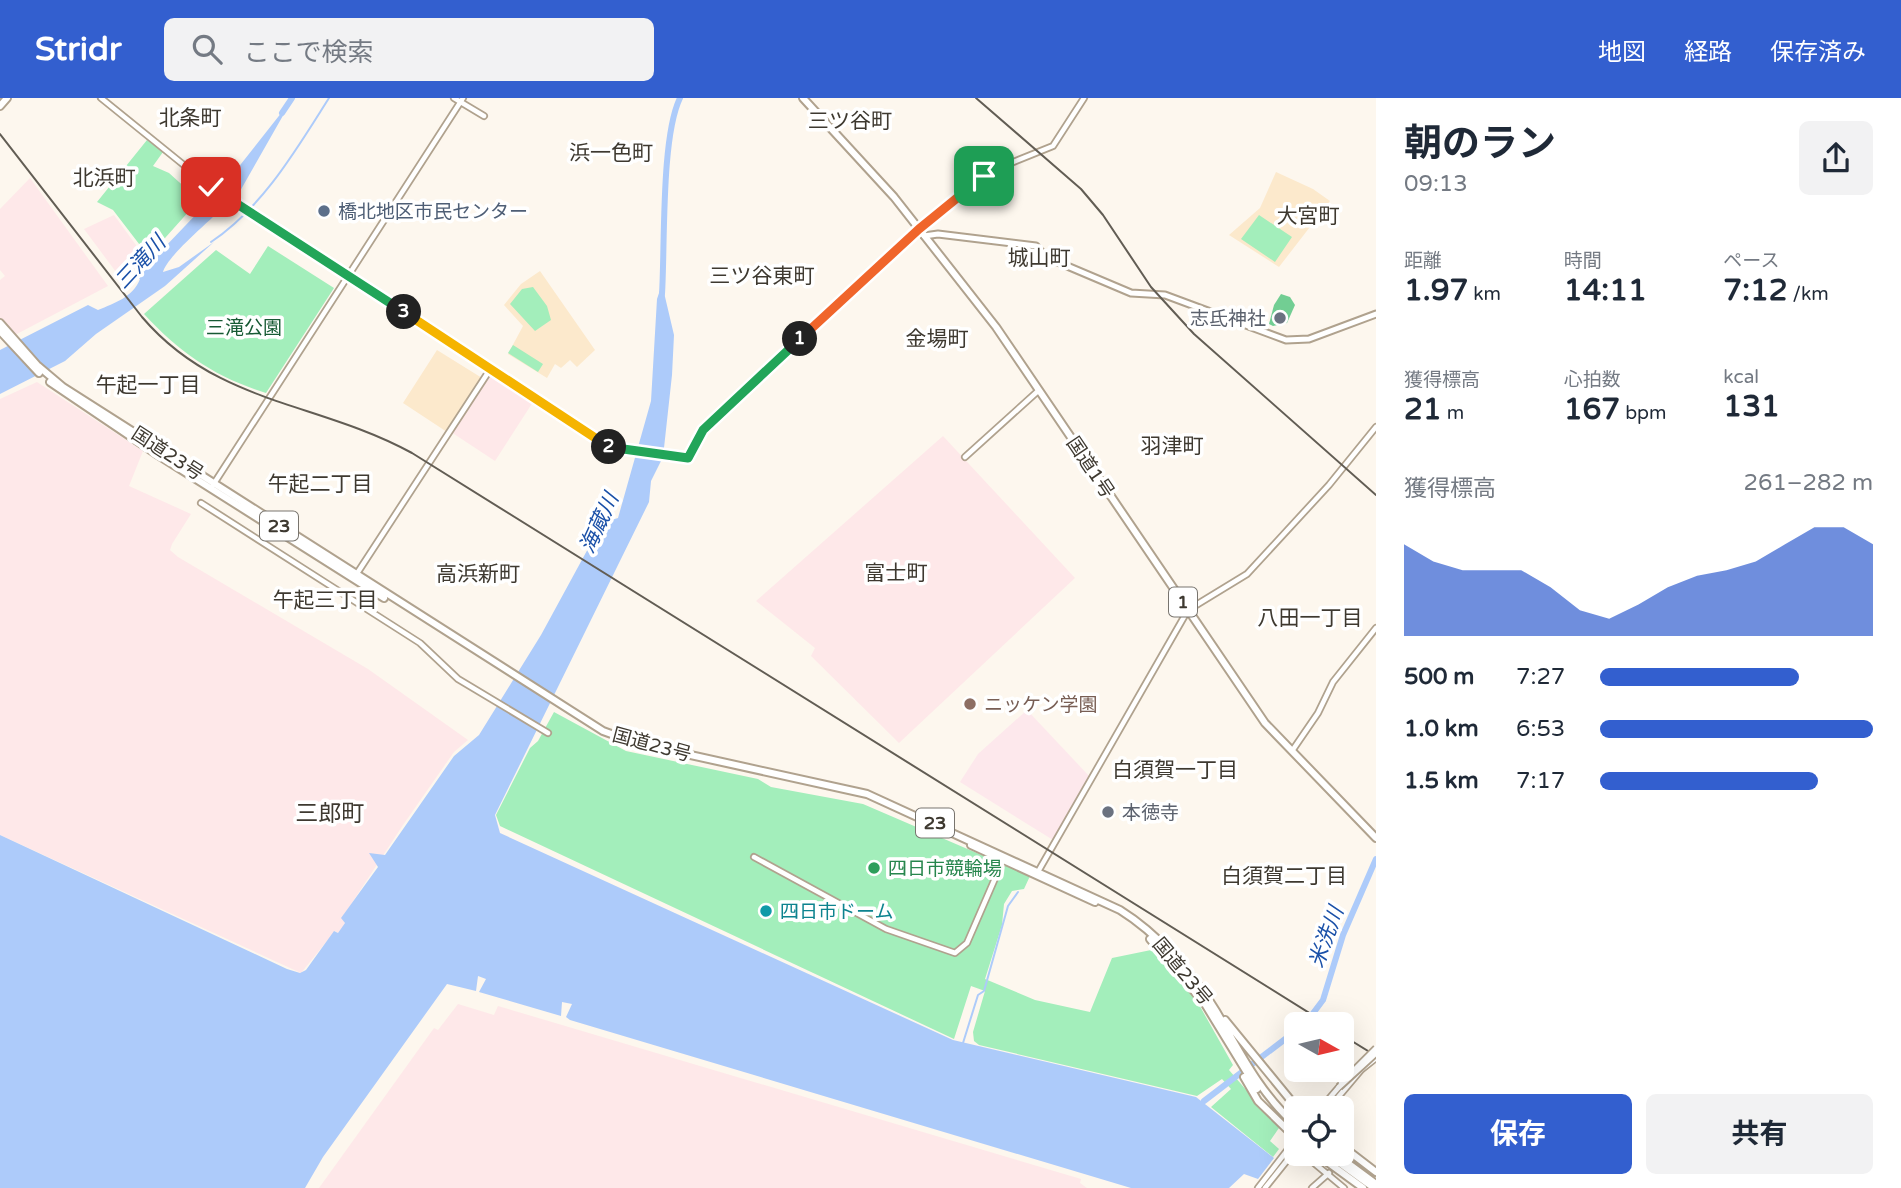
<!DOCTYPE html>
<html lang="ja">
<head>
<meta charset="utf-8">
<style>
  :root { --surface:#fff; --page:#f2f2f3; --text:#1f2937; --muted:#747a83; --accent:#335fcf }
  body { margin:0; font-family:"Varela Round","Noto Sans JP",sans-serif; background:var(--page); color:var(--text); height:100vh; display:flex; flex-direction:column; font-size:26px; white-space:nowrap }
  * { box-sizing:border-box; margin:0 }
  p { font-size:23px; color:var(--muted) }
  .icon { flex:none; width:38px; height:38px; fill:none; stroke:currentColor; stroke-width:2; stroke-linecap:round; stroke-linejoin:round }
  .map { position:relative; flex:1; overflow:hidden }
  .side { display:flex; flex-direction:column; background:var(--surface); width:525px }
  .side>* { flex:none }
  .needle { width:46px; rotate:98deg }
  .controls { position:absolute; left:1284px; top:914px; display:grid; gap:14px }
  .controls a { display:grid; place-items:center; width:70px; height:70px; border-radius:10px; background:var(--surface); box-shadow:0 7px 28px #0002; font-size:35px }
  .pin { position:absolute; display:grid; place-items:center; width:60px; height:60px; color:#fff; margin:-30px; border-radius:14px; box-shadow:0 4px 10px #0006 }
  .km { position:absolute; width:35px; height:35px; margin:-18px; border-radius:50%; background:#222; color:#fff; font-size:19px; line-height:35px; text-align:center }
  .round { display:grid; place-items:center; flex:none; width:74px; height:74px; border-radius:10px; background:var(--page) }
  .overview { display:flex; align-items:center; justify-content:space-between; height:119px; padding:0 28px }
  h1 { font-size:38px; font-weight:700; line-height:52px }
  .figures { display:grid; grid-template-columns:repeat(3,1fr); gap:10px; height:119px; padding:7px 28px }
  .figures div { display:grid; align-content:center }
  .figures b { font-size:30px; font-weight:700 }
  .figures small { font-size:19px; font-weight:400 }
  .figures p { font-size:19px }
  .chart { height:196px; padding:14px 28px }
  .chart p { display:flex; justify-content:space-between }
  .chart svg { width:100%; height:126px; margin-top:7px; fill:var(--accent); opacity:.7 }
  .action { display:flex; gap:14px; margin-top:auto; padding:14px 28px }
  .action a { flex:1; height:80px; border-radius:10px; background:var(--accent); color:#fff; font-size:28px; font-weight:700; line-height:80px; text-align:center }
  .action a+a { background:var(--page); color:var(--text) }
  ul { padding:0 28px; list-style:none; font-size:23px }
  li { display:grid; grid-template-columns:112px 84px 1fr; align-items:center; height:52px }
  li i { height:18px; border-radius:9px; background:var(--accent) }
  header { display:flex; align-items:center; gap:42px; box-sizing:border-box; height:98px; padding:0 35px; background:var(--accent); color:#fff }
  header strong { font-size:33px }
  nav { display:flex; gap:38px; margin-inline-start:auto; font-size:24px }
  .search { width:490px; height:63px; background:var(--page); display:flex; align-items:center; gap:18px; box-sizing:border-box; padding:0 24px; border-radius:10px; color:var(--muted); font-size:26px }
  main { display:flex; flex:1; min-height:0 }
  .map>svg:first-child { display:block }
  .commercial { fill:#fde8ec }
  .industrial { fill:#fee8e9 }
  .built { fill:#fce9cc }
  .green { fill:#a3eebb }
  .forest { fill:#72ce93 }
  .water { fill:#adcbfa }
  .lines { fill:none; stroke-linecap:round; stroke-linejoin:round }
  .stream { stroke:#adcbfa; stroke-width:2 }
  .river { stroke:#adcbfa; stroke-width:6 }
  .secondary-casing { stroke:#b0a28e; stroke-width:8 }
  .primary-casing { stroke:#b0a28e; stroke-width:9 }
  .highway-casing { stroke:#b0a28e; stroke-width:10 }
  .secondary { stroke:#fff; stroke-width:4.5 }
  .primary { stroke:#fff; stroke-width:5 }
  .highway { stroke:#fff; stroke-width:6 }
  .rail { stroke:#625d54; stroke-width:2 }
  .secondary-bridge-casing { stroke:#b0a28e; stroke-width:8; stroke-linecap:butt }
  .primary-bridge-casing { stroke:#b0a28e; stroke-width:9; stroke-linecap:butt }
  .secondary-bridge { stroke:#fff; stroke-width:4.5 }
  .primary-bridge { stroke:#fff; stroke-width:5 }
  .split-1-casing { stroke:#fff; stroke-width:14 }
  .split-2-casing { stroke:#fff; stroke-width:14 }
  .split-3-casing { stroke:#fff; stroke-width:14 }
  .split-4-casing { stroke:#fff; stroke-width:14 }
  .split-1 { stroke:#f0652b; stroke-width:9 }
  .split-2 { stroke:#22a559; stroke-width:9 }
  .split-3 { stroke:#f5b400; stroke-width:9 }
  .split-4 { stroke:#22a559; stroke-width:9 }
  .service-dot { fill:#5c6f8a; stroke:#fff; stroke-width:2.5 }
  .worship-dot { fill:#6b7280; stroke:#fff; stroke-width:2.5 }
  .education-dot { fill:#8d6e63; stroke:#fff; stroke-width:2.5 }
  .leisure-dot { fill:#2e9e5b; stroke:#fff; stroke-width:2.5 }
  .culture-dot { fill:#0f9aa8; stroke:#fff; stroke-width:2.5 }
  .labels { text-anchor:middle; stroke-width:7; stroke-linejoin:round; paint-order:stroke }
  .shield { fill:#fff; stroke:#78746e; stroke-width:2 }
  .shield-label { font-size:18px; font-weight:bold; fill:#3e3930 }
  .service-label { font-size:19px; fill:#4e5e75; stroke:#fff; text-anchor:start }
  .worship-label { font-size:19px; fill:#5b616d; stroke:#fff; text-anchor:end }
  .park-label { font-size:19px; fill:#175a34; stroke:#fff }
  .street-label { font-size:19px; fill:#3e3930; stroke:#fff }
  .education-label { font-size:19px; fill:#785e54; stroke:#fff; text-anchor:start }
  .leisure-label { font-size:19px; fill:#27864d; stroke:#fff; text-anchor:start }
  .culture-label { font-size:19px; fill:#0d838f; stroke:#fff; text-anchor:start }
  .neighbourhood-label { font-size:21px; fill:#3e3930; stroke:#fff }
  .water-label { font-size:21px; font-style:italic; fill:#1a50a8; stroke:#fff }
  .quarter-label { font-size:23px; fill:#3e3930; stroke:#fff }
</style>
</head>
<body>
<header>
<strong>Stridr</strong>
<div class="search"><svg class="icon" aria-label="search" viewBox="0 0 24 24"><circle cx="10" cy="10" r="6"/><path d="M15 15l6 6"/></svg>ここで検索</div>
<nav><a>地図</a><a>経路</a><a>保存済み</a></nav>
</header>
<main>
<div class="map">
<svg width="1376" height="1090" viewBox="0 0 1376 1090">
  <rect width="100%" height="100%" fill="#fdf7ee"/>
  <!-- commercial -->
  <path class="commercial" d="M1027,612L1090,679L1053,742L960,684L978,656Z"/>
  <!-- industrial -->
  <path class="industrial" d="M30,80L108,188L15,237L0,220V182L5,178L0,172V111Z
    M114,117L144,158L134,170L119,178L84,131Z
    M489,275L533,304L495,363L451,334Z
    M37,284L143,353L129,388L191,416L172,446L170,452L178,459L368,571L468,642L454,654L403,727L342,820L345,825L342,830L338,835L335,833L301,875L0,737V301Z
    M943,338L1075,480L899,645L811,558L815,550L756,503Z
    M458,906L494,917L498,908L1081,1081L1080,1085L1087,1090H319L434,930L438,932Z"/>
  <!-- built -->
  <path class="built" d="M1276,74L1313,91L1330,103L1279,169L1229,137L1260,110Z
    M540,173L595,252L577,269L570,262L561,270L555,266L547,280L508,256L523,228L504,207L521,186Z
    M437,252L482,280L447,334L403,305Z"/>
  <!-- green -->
  <path class="green" d="M147,42L163,54L153,68L169,75L199,102L157,149L146,155L113,112L97,104Z
    M1259,117L1292,139L1275,164L1241,141Z
    M268,148L334,190L266,295C215,279 180,255 144,216L216,152L250,176Z
    M533,189L547,208L551,222L535,233L510,206L522,191Z
    M513,247L543,266L538,274L508,255Z
    M554,614L626,653L758,681L771,689L863,706L1030,778L1024,791L1012,793L1004,806L1002,827L985,881L1035,902L1090,914L1112,860L1156,851L1193,896L1233,967L1229,972L1279,1030L1270,1043L1279,1051L1273,1059L1211,1009L1231,991L1222,981L1197,998L979,947L974,943L973,934L985,893L971,888L954,941L500,728L496,717L530,650L538,643Z"/>
  <!-- forest -->
  <path class="forest" d="M1281,196L1290,199L1295,207L1287,225L1273,228L1269,226L1274,207Z"/>
  <!-- water -->
  <path class="water" d="M293,0L231,109L227,110L228,105C213,120 167,158 163,174L179,169L214,144L165,188L96,236L65,263L0,296V252L88,207L98,212C115,205 133,199 140,181L131,179L163,151L226,85Z
    M662,186L674,237L672,277L663,359L651,383L649,404L495,717L500,735L953,942L1196,999L1274,1060L1258,1081L1244,1076L1229,1090H1131L570,922L566,919L572,906L562,904L561,918L479,894L486,881L478,878L476,893L447,886L323,1059L305,1090H0V737L287,871L300,875L306,872L334,833L338,835L345,825L341,820L378,769L369,755L385,757L454,658L479,637L541,537L602,425L618,420L651,303L657,201Z"/>
  <g class="lines">
    <!-- stream -->
    <path class="stream" d="M211,144C263,109 296,52 329,0
      M963,945L978,897L984,893L1008,808L1018,794"/>
    <!-- river -->
    <path class="river" d="M282,15L292,0
      M662,196C665,148 661,39 680,0
      M1305,926L1323,902L1343,837L1376,761
      M1204,1003L1297,932"/>
    <!-- secondary casing -->
    <g class="secondary-casing">
      <path id="secondary" d="M101,0L211,89L491,270L356,477
        M454,0L484,18
        M491,270L613,351L688,360L701,335L718,317L933,119L991,73L1053,48L1084,0
        M965,359L1038,293
        M213,387L463,0
        M201,405L420,545L458,581L548,635
        M1292,653L1318,615L1333,584L1376,530
        M754,759L886,831L955,855L967,845L1003,762
        M1039,772L1188,512L1247,476L1329,387L1376,329
        M1321,1010L1339,989
        M1329,1010L1361,972L1376,960
        M1302,1055L1344,1090
        M1258,1090L1296,1041
        M1265,1090L1297,1050
        M1312,1090L1329,1075"/>
    </g>
    <!-- primary casing -->
    <g class="primary-casing">
      <path id="primary" d="M924,138L938,136L1036,148L1046,159L1131,195L1165,197L1286,242L1309,241L1376,216
        M1374,960L1376,959"/>
    </g>
    <!-- highway casing -->
    <g class="highway-casing">
      <path id="highway" d="M803,0L894,99L996,229L1265,625L1376,740
        M0,8L7,0
        M0,225L37,267L63,289L603,633L636,645L867,696L1120,812C1157,835 1193,875 1216,913C1240,954 1260,996 1297,1028
        M0,233L39,275
        M50,284L158,357L384,500
        M971,747L1095,804
        M1150,841L1205,906L1257,991
        M1225,922L1297,1010
        M1244,979L1258,1003L1297,1041
        M1342,1048L1376,1074
        M1315,1055L1363,1090
        M1326,1055L1374,1090
        M1334,1055L1376,1086"/>
    </g>
    <!-- secondary -->
    <use href="#secondary" class="secondary"/>
    <!-- primary -->
    <use href="#primary" class="primary"/>
    <!-- highway -->
    <use href="#highway" class="highway"/>
    <!-- rail -->
    <path class="rail" d="M976,0L1081,91L1103,117L1151,189L1194,236L1376,397
      M0,36L142,219C217,307 317,303 412,355L1327,926
      M1342,937L1376,958"/>
    <!-- secondary-bridge casing -->
    <g class="secondary-bridge-casing">
      <path id="secondary-bridge" d="M1341,985L1376,950"/>
    </g>
    <!-- primary-bridge casing -->
    <g class="primary-bridge-casing">
      <path id="primary-bridge" d="M1339,989L1376,955"/>
    </g>
    <!-- secondary-bridge -->
    <use href="#secondary-bridge" class="secondary-bridge"/>
    <!-- primary-bridge -->
    <use href="#primary-bridge" class="primary-bridge"/>
  </g>
  <g class="lines">
    <!-- split-1 casing -->
    <g class="split-1-casing">
      <path id="split-1" d="M800,241L919,131L984,78"/>
    </g>
    <!-- split-2 casing -->
    <g class="split-2-casing">
      <path id="split-2" d="M609,349L688,360L703,332L800,241"/>
    </g>
    <!-- split-3 casing -->
    <g class="split-3-casing">
      <path id="split-3" d="M404,214L609,349"/>
    </g>
    <!-- split-4 casing -->
    <g class="split-4-casing">
      <path id="split-4" d="M211,89L404,214"/>
    </g>
    <!-- split-1 -->
    <use href="#split-1" class="split-1"/>
    <!-- split-2 -->
    <use href="#split-2" class="split-2"/>
    <!-- split-3 -->
    <use href="#split-3" class="split-3"/>
    <!-- split-4 -->
    <use href="#split-4" class="split-4"/>
  </g>
  <!-- markers -->
  <circle class="service-dot" cx="324" cy="113" r="7"/>
  <g class="worship-dot">
    <circle cx="1280" cy="220" r="7"/>
    <circle cx="1108" cy="714" r="7"/>
  </g>
  <circle class="education-dot" cx="970" cy="606" r="7"/>
  <circle class="leisure-dot" cx="874" cy="770" r="7"/>
  <circle class="culture-dot" cx="766" cy="813" r="7"/>
  <g class="labels">
    <!-- shield labels -->
    <g class="shield">
      <rect x="260" y="413.5" width="38" height="29" rx="5"/>
      <rect x="1169" y="489.5" width="28" height="29" rx="5"/>
      <rect x="916" y="710.5" width="38" height="29" rx="5"/>
    </g>
    <g class="shield-label">
      <text x="279" y="434">23</text>
      <text x="1183" y="510">1</text>
      <text x="935" y="731">23</text>
    </g>
    <!-- service labels -->
    <g class="service-label">
      <text x="338" y="120">橋北地区市民センター</text>
    </g>
    <!-- worship labels -->
    <g class="worship-label">
      <text x="1266" y="227">志氐神社</text>
      <text x="1122" y="721" text-anchor="start">本徳寺</text>
    </g>
    <!-- park labels -->
    <g class="park-label">
      <text x="244" y="236">三滝公園</text>
    </g>
    <!-- street labels -->
    <g class="street-label">
      <text transform="translate(168 355) rotate(33)" y="7">国道23号</text>
      <text transform="translate(1091 369) rotate(56)" y="7">国道1号</text>
      <text transform="translate(652 646) rotate(15)" y="7">国道23号</text>
      <text transform="translate(1183 873) rotate(50)" y="7">国道23号</text>
    </g>
    <!-- education labels -->
    <g class="education-label">
      <text x="984" y="613">ニッケン学園</text>
    </g>
    <!-- leisure labels -->
    <g class="leisure-label">
      <text x="888" y="777">四日市競輪場</text>
    </g>
    <!-- culture labels -->
    <g class="culture-label">
      <text x="780" y="820">四日市ドーム</text>
    </g>
    <!-- neighbourhood labels -->
    <g class="neighbourhood-label">
      <text x="190" y="27">北条町</text>
      <text x="850" y="30">三ツ谷町</text>
      <text x="611" y="62">浜一色町</text>
      <text x="104" y="87">北浜町</text>
      <text x="1308" y="125">大宮町</text>
      <text x="1039" y="167">城山町</text>
      <text x="762" y="185">三ツ谷東町</text>
      <text x="937" y="248">金場町</text>
      <text x="148" y="294">午起一丁目</text>
      <text x="1172" y="355">羽津町</text>
      <text x="320" y="393">午起二丁目</text>
      <text x="896" y="482">富士町</text>
      <text x="478" y="483">高浜新町</text>
      <text x="325" y="509">午起三丁目</text>
      <text x="1310" y="527">八田一丁目</text>
      <text x="1175" y="679">白須賀一丁目</text>
      <text x="1284" y="785">白須賀二丁目</text>
    </g>
    <!-- water labels -->
    <g class="water-label">
      <text transform="translate(140 164) rotate(-47)" y="7">三滝川</text>
      <text transform="translate(599 425) rotate(-65)" y="7">海蔵川</text>
      <text transform="translate(1326 839) rotate(-70)" y="7">米洗川</text>
    </g>
    <!-- quarter labels -->
    <g class="quarter-label">
      <text x="330" y="723">三郎町</text>
    </g>
  </g>
</svg>
<div class="controls">
<a><svg class="needle" viewBox="-14 -14 28 28"><path d="M0-13l5 13h-10z" fill="#e53935"/><path d="M0 13l5-13h-10z" fill="#747a83"/></svg></a>
<a><svg class="icon" aria-label="locate" viewBox="0 0 24 24"><circle cx="12" cy="12" r="6"/><path d="M12 2v4M12 18v4M2 12h4M18 12h4"/></svg></a>
</div>
<div class="pin" style="left:984px;top:78px;background:#1e9e55"><svg class="icon" aria-label="arrive" viewBox="0 0 24 24"><path d="M6 21V4h12l-3 4 3 4H6"/></svg></div>
<div class="pin" style="left:211px;top:89px;background:#d93025"><svg class="icon" aria-label="check" viewBox="0 0 24 24"><path d="M5 12l5 5 9-10"/></svg></div>
<b class="km" style="left:800px;top:241px">1</b>
<b class="km" style="left:609px;top:349px">2</b>
<b class="km" style="left:404px;top:214px">3</b>
</div>
<section class="side">
<div class="overview"><div><h1>朝のラン</h1><p>09:13</p></div><a class="round"><svg class="icon" aria-label="share" viewBox="0 0 24 24"><path d="M12 15V3M7 8l5-5 5 5M5 13v7h14v-7"/></svg></a></div>
<div class="figures">
<div><p>距離</p><b>1.97<small> km</small></b></div>
<div><p>時間</p><b>14:11</b></div>
<div><p>ペース</p><b>7:12<small> /km</small></b></div>
</div>
<div class="figures">
<div><p>獲得標高</p><b>21<small> m</small></b></div>
<div><p>心拍数</p><b>167<small> bpm</small></b></div>
<div><p>kcal</p><b>131</b></div>
</div>
<div class="chart"><p><span>獲得標高</span>261–282 m</p>
<svg viewBox="0 0 160 44" preserveAspectRatio="none"><path d="M0 44V12L10 18L20 21L30 21L40 21L50 27L60 35L70 38L80 33L90 27L100 23L110 21L120 18L130 12L140 6L150 6L160 12V44z"/></svg>
</div>
<ul>
<li><b>500 m</b>7:27<i style="width:73%"></i></li>
<li><b>1.0 km</b>6:53<i style="width:100%"></i></li>
<li><b>1.5 km</b>7:17<i style="width:80%"></i></li>
</ul>
<div class="action"><a>保存</a><a>共有</a></div>
</section>
</main>
</body>
</html>
